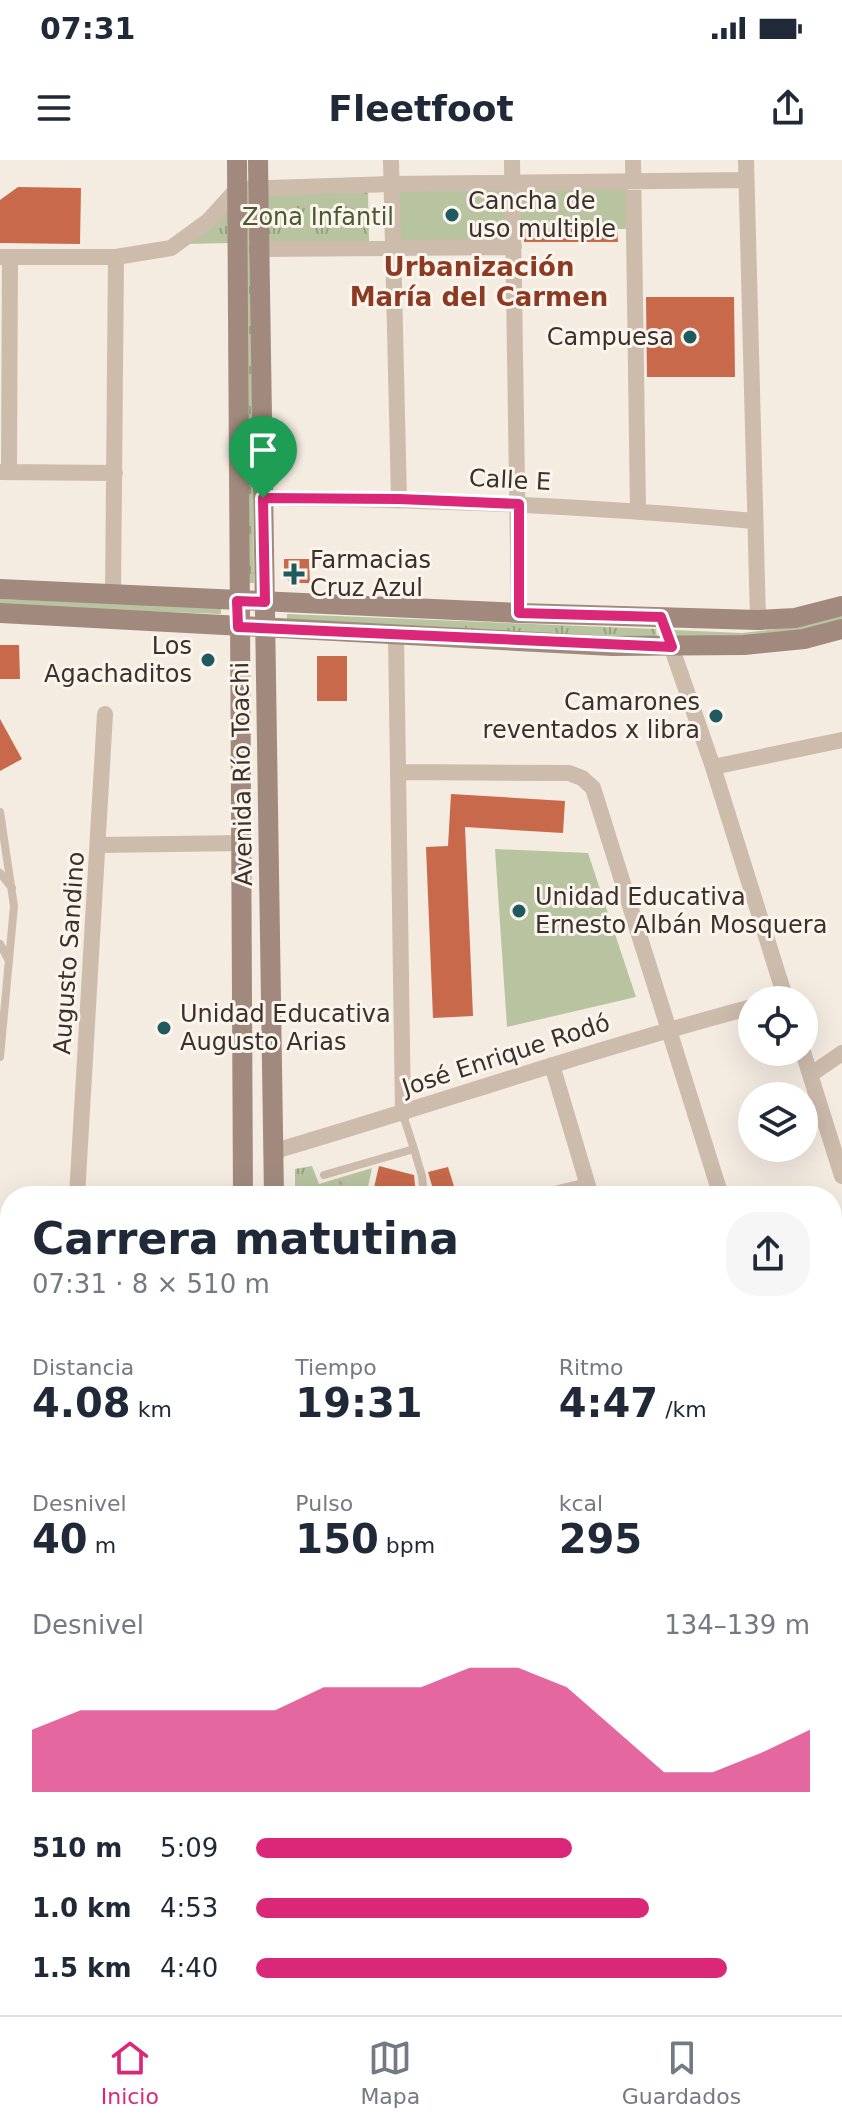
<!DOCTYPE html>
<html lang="es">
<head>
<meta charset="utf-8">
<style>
  :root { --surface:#fff; --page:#f6f6f7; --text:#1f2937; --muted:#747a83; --line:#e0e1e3; --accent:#db2777 }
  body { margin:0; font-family:"DejaVu Sans",sans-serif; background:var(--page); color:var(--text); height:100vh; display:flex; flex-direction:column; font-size:30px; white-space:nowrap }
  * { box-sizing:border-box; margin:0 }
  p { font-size:26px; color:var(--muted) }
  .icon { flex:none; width:44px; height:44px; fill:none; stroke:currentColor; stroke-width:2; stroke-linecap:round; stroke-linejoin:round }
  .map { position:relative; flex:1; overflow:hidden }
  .side { position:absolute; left:0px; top:1026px; width:842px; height:830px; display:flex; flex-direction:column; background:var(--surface); border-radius:32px 32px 0 0; box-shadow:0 8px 32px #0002 }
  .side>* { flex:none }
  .fabs { position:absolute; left:738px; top:826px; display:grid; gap:16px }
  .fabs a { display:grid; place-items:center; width:80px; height:80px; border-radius:50%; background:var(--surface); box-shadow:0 8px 32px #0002; font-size:40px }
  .pin { position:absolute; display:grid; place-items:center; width:68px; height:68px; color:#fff; margin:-82px -34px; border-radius:50% 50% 50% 0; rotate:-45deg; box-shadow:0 0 8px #0007 }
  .pin .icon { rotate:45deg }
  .round { display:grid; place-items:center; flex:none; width:84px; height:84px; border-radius:32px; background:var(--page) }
  .overview { display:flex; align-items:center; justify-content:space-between; height:136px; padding:0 32px }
  h1 { font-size:44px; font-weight:600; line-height:60px }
  .figures { display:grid; grid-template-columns:repeat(3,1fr); gap:12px; height:136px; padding:8px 32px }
  .figures div { display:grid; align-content:center }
  .figures b { font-size:40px; font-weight:600 }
  .figures small { font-size:22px; font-weight:400 }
  .figures p { font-size:22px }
  .chart { height:224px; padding:16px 32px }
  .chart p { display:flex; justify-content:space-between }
  .chart svg { width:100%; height:144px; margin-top:8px; fill:var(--accent); opacity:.7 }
  ul { padding:0 32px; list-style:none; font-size:26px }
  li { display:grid; grid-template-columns:128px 96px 1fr; align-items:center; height:60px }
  li i { height:20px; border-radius:10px; background:var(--accent) }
  .status { display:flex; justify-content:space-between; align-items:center; height:56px; padding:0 40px; background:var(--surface); direction:ltr }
  .status svg { height:22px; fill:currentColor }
  header { display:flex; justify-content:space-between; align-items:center; height:104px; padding:0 32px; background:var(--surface); font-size:36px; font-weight:600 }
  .tab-bar { display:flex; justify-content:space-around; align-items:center; height:112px; border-top:2px solid var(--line); background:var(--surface); font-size:22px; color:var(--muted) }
  .tab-bar a { display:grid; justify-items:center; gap:4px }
  .tab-bar .active { color:var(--accent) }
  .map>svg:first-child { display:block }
  .green { fill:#b8c4a0 }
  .park { fill:url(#park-tufts) }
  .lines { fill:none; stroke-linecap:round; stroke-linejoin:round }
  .stream { stroke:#7fb0b2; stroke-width:4 }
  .building { fill:#c8694b }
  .path { stroke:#b9a596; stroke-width:3; stroke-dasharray:4 4; stroke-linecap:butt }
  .service { stroke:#cdbbac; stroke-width:8 }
  .minor { stroke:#cdbbac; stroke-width:16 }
  .tertiary { stroke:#cdbbac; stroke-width:20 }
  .secondary { stroke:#a18a7d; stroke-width:20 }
  .route-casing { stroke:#fff; stroke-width:16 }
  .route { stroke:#db2777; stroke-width:10 }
  .poi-dot { fill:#1f5a5e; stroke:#fbf5ee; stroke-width:3 }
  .labels { text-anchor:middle; stroke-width:6; stroke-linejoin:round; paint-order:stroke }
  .poi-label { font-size:24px; fill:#3b302b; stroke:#fbf5ee; text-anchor:start }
  .park-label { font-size:24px; fill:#4a5a2e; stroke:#fbf5ee }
  .street-label { font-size:24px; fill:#3b302b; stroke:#fbf5ee }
  .neighbourhood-label { font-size:26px; font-weight:bold; fill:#8c3b22; stroke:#fbf5ee }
</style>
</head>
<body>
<div class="status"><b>07:31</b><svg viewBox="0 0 49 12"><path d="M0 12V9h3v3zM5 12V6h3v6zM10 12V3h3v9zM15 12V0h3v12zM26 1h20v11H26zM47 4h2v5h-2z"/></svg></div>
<header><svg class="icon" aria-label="menu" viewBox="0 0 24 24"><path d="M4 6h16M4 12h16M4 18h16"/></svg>Fleetfoot<svg class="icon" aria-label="share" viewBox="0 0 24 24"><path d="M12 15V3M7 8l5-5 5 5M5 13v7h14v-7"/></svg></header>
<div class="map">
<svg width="842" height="1855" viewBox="0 0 842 1855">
  <defs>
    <pattern id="park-tufts" width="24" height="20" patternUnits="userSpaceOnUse" patternTransform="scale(2)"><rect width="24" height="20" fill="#b8c4a0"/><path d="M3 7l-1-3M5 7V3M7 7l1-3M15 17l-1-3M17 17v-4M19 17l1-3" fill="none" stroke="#97a083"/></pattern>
  </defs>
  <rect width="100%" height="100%" fill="#f4ebe1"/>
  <!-- green -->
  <path class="green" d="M506,27V82L398,83L397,28Z
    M628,27L629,69H519V29Z
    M0,439L221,447V454L0,446Z
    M842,456V466L802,476L676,480L674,470L742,473L801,466Z
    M495,689L588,693L636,837L507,867Z"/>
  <!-- park -->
  <path class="park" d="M368,30L369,81L268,82L266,33Z
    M244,37H250L254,423H248Z
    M232,43L231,83L184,84Z
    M287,454L656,469L657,478L287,461Z
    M312,1006L319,1024L372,1008L366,1036H316L295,1033V1009Z"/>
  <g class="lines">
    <!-- stream -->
    <path class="stream" d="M832,1202L842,1195
      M0,1567L10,1565"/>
  </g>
  <!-- building -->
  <path class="building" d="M18,27L81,28L80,84L0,83V40Z
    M524,69H617L618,82H524Z
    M646,137H734L735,217H647Z
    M284,399H309L310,423H290L284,415Z
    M0,485H19L20,519H0Z
    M317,496H347V541H317Z
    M0,559L22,599L0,611Z
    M451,634L565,641L563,673L465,667L473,856L433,858L426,687L448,686Z
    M379,1006L414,1015L416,1036H372Z
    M448,1007L457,1036H435L428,1012Z"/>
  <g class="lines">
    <!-- path -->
    <path class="path" d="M340,1021L344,1036"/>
    <!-- service -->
    <path class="service" d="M0,652L14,746L0,897
      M0,713L12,728
      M0,784L8,799
      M414,989L422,1016L424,1036
      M324,1015L414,989L403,955
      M0,1173H10"/>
    <!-- minor -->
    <path class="minor" d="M391,0L399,339
      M512,0L519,453
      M633,0L638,350
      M746,0L758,460
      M260,89L514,87
      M0,97H116L171,88L208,61L237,29L391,24L746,20
      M1,312L115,313
      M9,312L10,98
      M263,338C427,339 590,346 754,361
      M113,435L116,97
      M661,457L713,607L786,840
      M396,474L403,954
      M713,607L842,580
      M400,612L569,613L582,618L593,628L721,1036
      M100,685L243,683
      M803,892L842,1016
      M552,905L591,1036
      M810,915L842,893
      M275,991C435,944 591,890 752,847
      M77,1036L105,554
      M546,1036L588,1026
      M0,1624H10
      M832,1694L842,1693
      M832,1827L842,1826
      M590,1846V1855
      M116,1855L117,1846
      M202,1855L215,1846"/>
    <!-- tertiary -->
    <path class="tertiary" d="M832,1423L842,1415"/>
    <!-- secondary -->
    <path class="secondary" d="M237,0C237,345 244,691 243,1036
      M258,0L274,1036
      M0,429L519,453L758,460L795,458L842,446
      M0,453L612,486L744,485L804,479L842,469
      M250,1846V1855
      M276,1846V1855"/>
  </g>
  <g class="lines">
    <!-- route casing -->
    <g class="route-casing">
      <path id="route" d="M263,338L399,339L519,344V453L661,457L672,487L238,467L237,441L265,442Z"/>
    </g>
    <!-- route -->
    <use href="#route" class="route"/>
  </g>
  <!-- markers -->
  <g class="poi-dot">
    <circle cx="452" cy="55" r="8"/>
    <circle cx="690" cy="177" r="8"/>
    <path d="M290 402h8v8h8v8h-8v8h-8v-8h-8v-8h8z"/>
    <circle cx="208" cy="500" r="8"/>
    <circle cx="716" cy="556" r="8"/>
    <circle cx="519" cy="751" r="8"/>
    <circle cx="164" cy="868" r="8"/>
  </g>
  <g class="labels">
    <!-- poi labels -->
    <g class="poi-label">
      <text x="468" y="49">Cancha de<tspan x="468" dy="28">uso multiple</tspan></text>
      <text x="674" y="185" text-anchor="end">Campuesa</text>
      <text x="310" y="408">Farmacias<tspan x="310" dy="28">Cruz Azul</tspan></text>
      <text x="192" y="494" text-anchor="end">Los<tspan x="192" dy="28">Agachaditos</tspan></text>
      <text x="700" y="550" text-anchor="end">Camarones<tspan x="700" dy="28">reventados x libra</tspan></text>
      <text x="535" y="745">Unidad Educativa<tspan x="535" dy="28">Ernesto Albán Mosquera</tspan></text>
      <text x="180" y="862">Unidad Educativa<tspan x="180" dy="28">Augusto Arias</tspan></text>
    </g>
    <!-- park labels -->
    <g class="park-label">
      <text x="318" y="65">Zona Infantil</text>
    </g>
    <!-- street labels -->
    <g class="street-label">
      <text transform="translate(510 320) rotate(3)" y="8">Calle E</text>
      <text transform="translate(242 614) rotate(-91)" y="8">Avenida Río Toachi</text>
      <text transform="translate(69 793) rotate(-86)" y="8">Augusto Sandino</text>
      <text transform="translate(506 895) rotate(-18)" y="8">José Enrique Rodó</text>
    </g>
    <!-- neighbourhood labels -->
    <g class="neighbourhood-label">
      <text x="479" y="116">Urbanización<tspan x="479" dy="30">María del Carmen</tspan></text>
    </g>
  </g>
</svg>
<div class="fabs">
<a><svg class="icon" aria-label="locate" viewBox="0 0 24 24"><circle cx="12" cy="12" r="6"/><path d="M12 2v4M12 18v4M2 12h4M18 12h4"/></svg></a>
<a><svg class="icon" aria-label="layers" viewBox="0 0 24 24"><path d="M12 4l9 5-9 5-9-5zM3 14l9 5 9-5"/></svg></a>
</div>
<div class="pin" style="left:263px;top:338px;background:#1e9e55"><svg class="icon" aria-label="arrive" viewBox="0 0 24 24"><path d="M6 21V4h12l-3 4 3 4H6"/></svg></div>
<section class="side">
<div class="overview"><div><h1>Carrera matutina</h1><p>07:31 · 8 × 510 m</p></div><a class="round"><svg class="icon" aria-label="share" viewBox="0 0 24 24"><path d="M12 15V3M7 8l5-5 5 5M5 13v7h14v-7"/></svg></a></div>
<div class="figures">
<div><p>Distancia</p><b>4.08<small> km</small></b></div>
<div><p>Tiempo</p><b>19:31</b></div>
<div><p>Ritmo</p><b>4:47<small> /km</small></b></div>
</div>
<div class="figures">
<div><p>Desnivel</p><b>40<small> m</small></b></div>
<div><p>Pulso</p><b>150<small> bpm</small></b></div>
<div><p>kcal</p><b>295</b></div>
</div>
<div class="chart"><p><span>Desnivel</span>134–139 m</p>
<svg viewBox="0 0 160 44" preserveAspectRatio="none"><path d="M0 44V25L10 19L20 19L30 19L40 19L50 19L60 12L70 12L80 12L90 6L100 6L110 12L120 25L130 38L140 38L150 32L160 25V44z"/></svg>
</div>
<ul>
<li><b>510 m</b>5:09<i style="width:57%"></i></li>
<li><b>1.0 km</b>4:53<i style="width:71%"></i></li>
<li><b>1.5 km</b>4:40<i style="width:85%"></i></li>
</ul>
</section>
</div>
<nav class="tab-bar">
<a class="active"><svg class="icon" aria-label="home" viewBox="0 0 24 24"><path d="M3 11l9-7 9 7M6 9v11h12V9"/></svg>Inicio</a>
<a><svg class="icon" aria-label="map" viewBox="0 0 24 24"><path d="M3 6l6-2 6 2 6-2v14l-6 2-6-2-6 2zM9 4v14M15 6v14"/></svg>Mapa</a>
<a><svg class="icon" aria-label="saved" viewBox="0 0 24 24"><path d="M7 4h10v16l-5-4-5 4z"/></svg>Guardados</a>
</nav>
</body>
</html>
